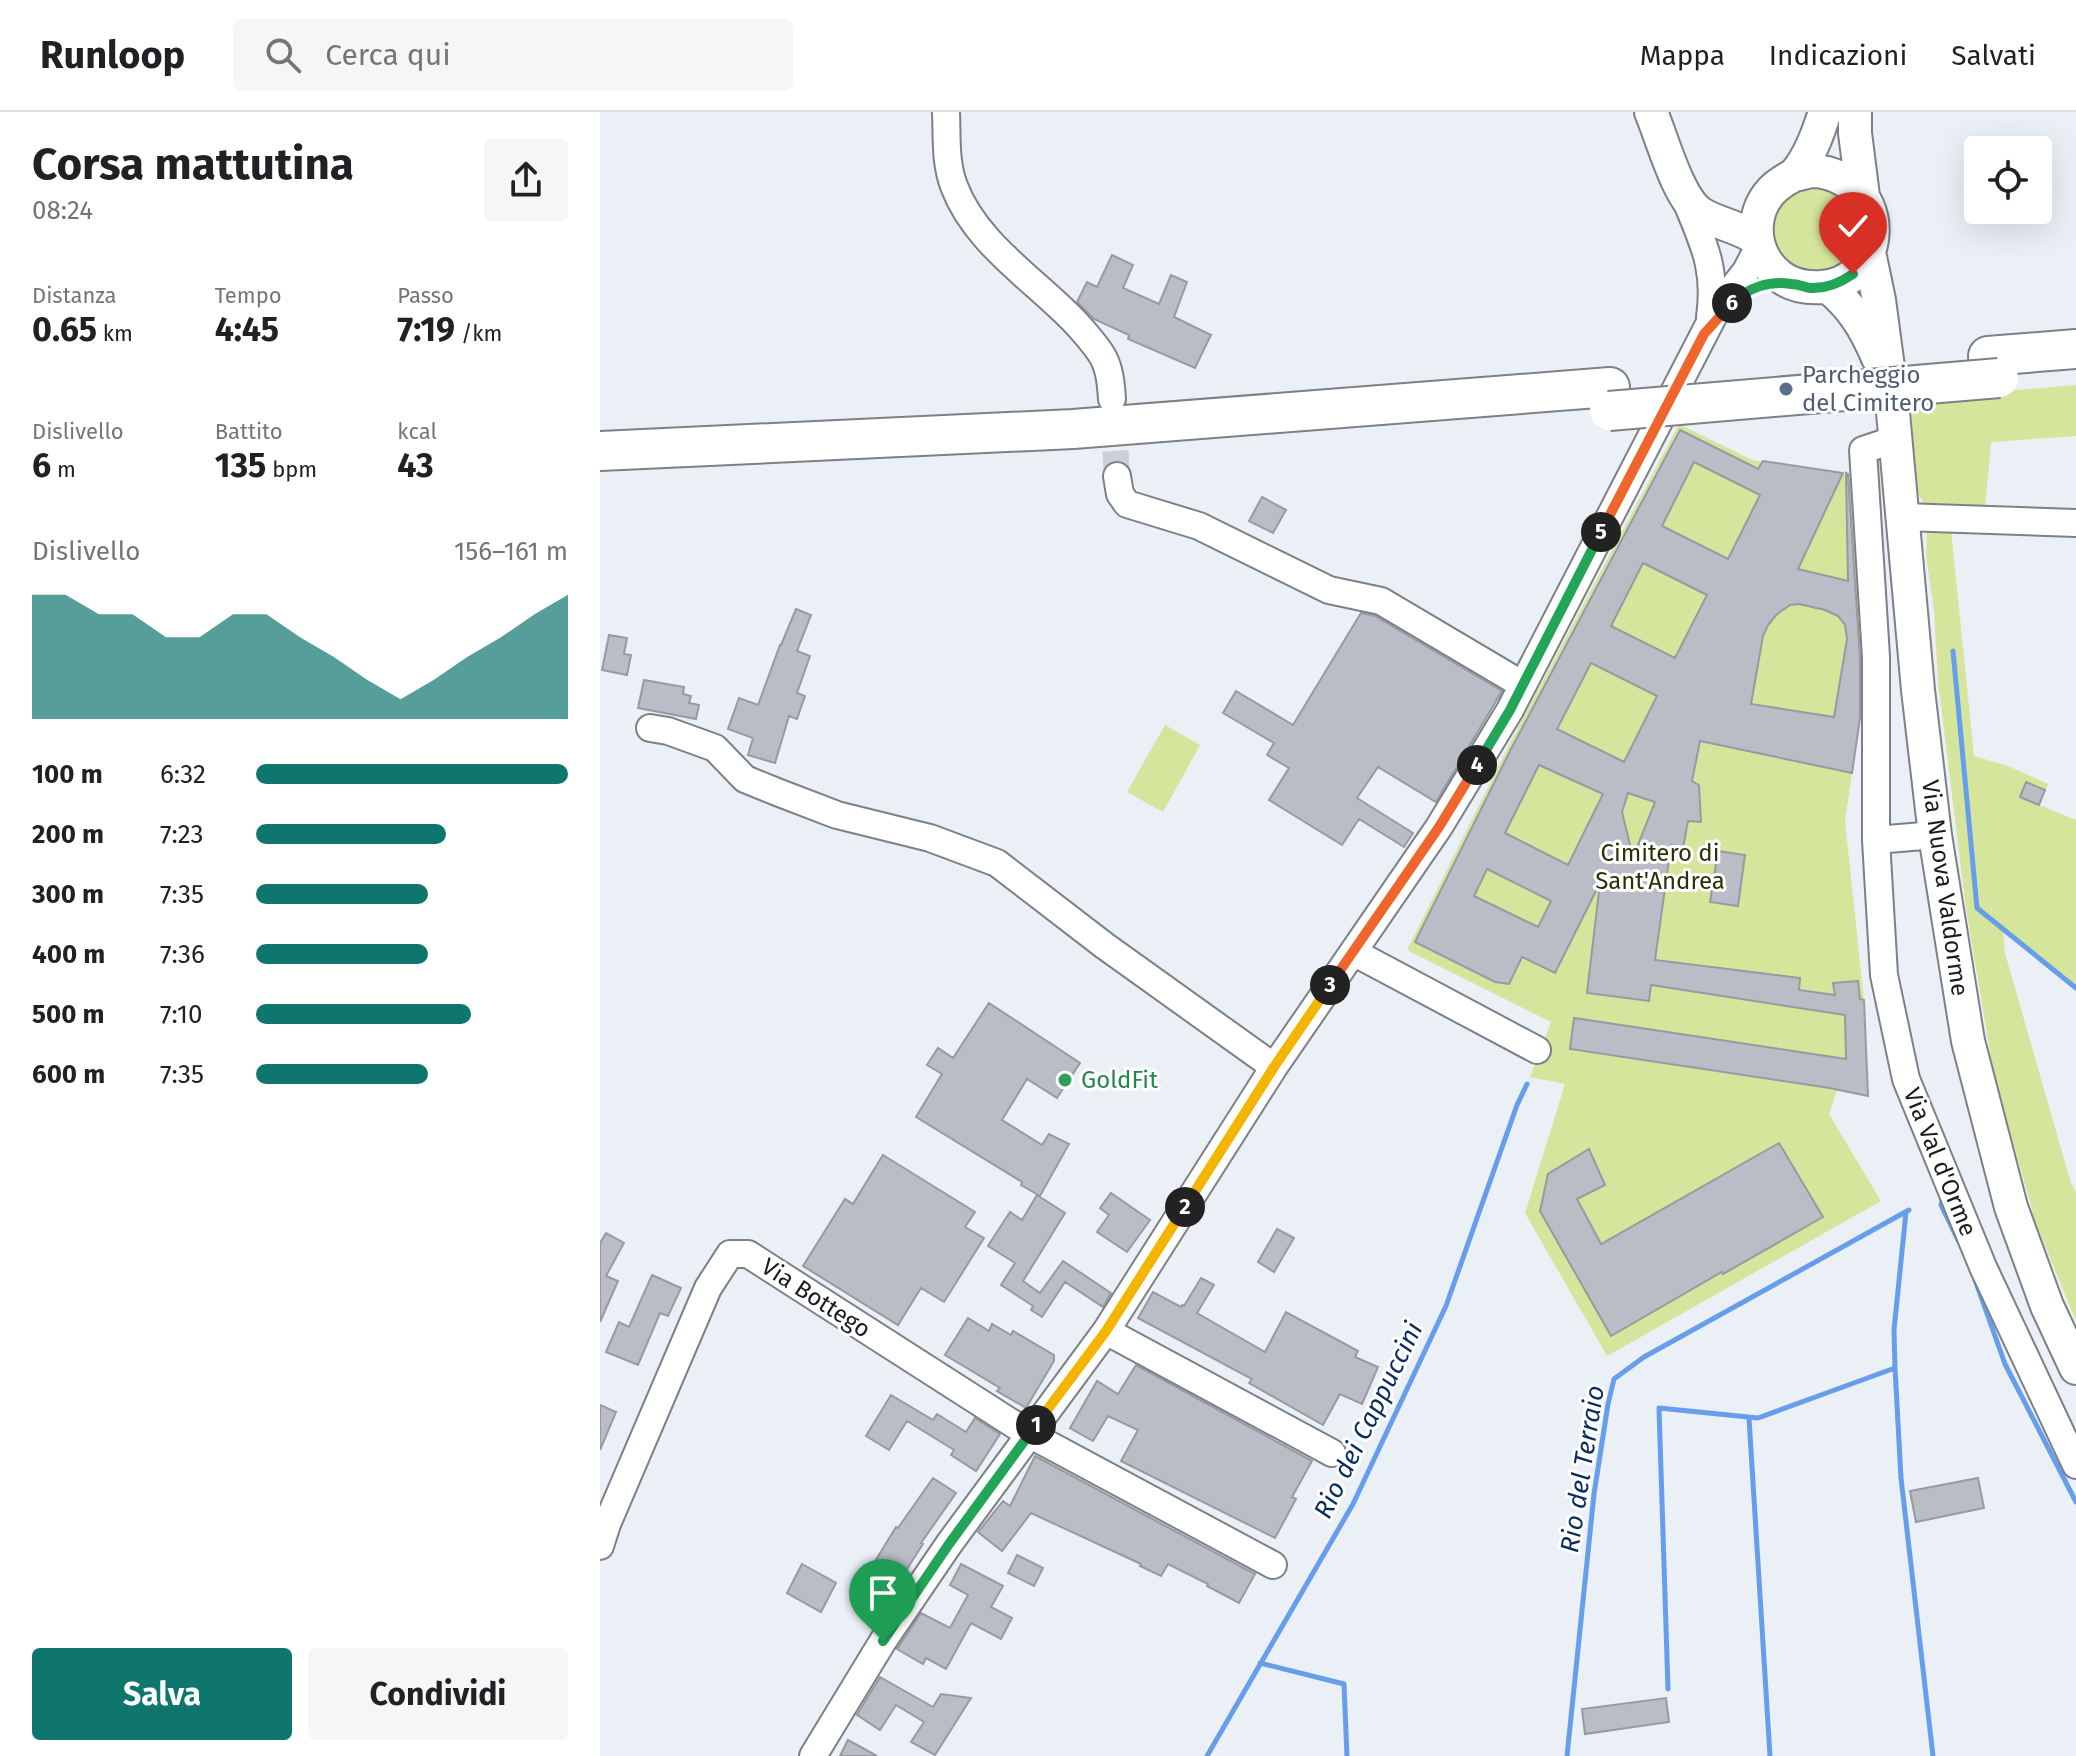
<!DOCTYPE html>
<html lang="it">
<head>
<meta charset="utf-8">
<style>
  :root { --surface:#fff; --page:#f6f6f6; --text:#202124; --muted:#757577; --line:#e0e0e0; --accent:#0f766e }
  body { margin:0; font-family:"Fira Sans",sans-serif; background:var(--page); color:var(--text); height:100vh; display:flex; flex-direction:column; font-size:30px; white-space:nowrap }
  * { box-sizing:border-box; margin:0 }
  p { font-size:26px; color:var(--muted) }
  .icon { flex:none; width:44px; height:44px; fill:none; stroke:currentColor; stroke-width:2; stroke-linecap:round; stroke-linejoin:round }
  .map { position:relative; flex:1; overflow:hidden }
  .drawer { display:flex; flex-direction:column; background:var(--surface); width:600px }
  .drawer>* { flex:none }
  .controls { position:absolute; left:1364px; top:24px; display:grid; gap:16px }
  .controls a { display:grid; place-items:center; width:88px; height:88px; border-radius:8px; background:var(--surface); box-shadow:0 8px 32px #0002; font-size:40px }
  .pin { position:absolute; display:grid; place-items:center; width:68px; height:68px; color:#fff; margin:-82px -34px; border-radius:50% 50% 50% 0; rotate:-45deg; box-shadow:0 0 8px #0007 }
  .pin .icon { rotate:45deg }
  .km { position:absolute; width:40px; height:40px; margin:-20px; border-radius:50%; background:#222; color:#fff; font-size:22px; line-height:40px; text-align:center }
  .round { display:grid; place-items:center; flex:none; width:84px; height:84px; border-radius:8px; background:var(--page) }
  .overview { display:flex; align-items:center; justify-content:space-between; height:136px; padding:0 32px }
  h1 { font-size:44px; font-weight:700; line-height:60px }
  .figures { display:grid; grid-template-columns:repeat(3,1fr); gap:12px; height:136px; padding:8px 32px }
  .figures div { display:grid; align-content:center }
  .figures b { font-size:34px; font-weight:700 }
  .figures small { font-size:22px; font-weight:400 }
  .figures p { font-size:22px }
  .chart { height:224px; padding:16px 32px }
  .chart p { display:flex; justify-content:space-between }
  .chart svg { width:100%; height:144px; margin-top:8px; fill:var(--accent); opacity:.7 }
  .button { display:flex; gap:16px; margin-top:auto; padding:16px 32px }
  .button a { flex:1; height:92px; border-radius:8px; background:var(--accent); color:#fff; font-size:32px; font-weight:700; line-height:92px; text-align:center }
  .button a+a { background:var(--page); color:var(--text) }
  ul { padding:0 32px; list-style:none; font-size:26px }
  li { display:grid; grid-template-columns:128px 96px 1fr; align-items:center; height:60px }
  li i { height:20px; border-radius:10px; background:var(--accent) }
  header { display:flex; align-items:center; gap:48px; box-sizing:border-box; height:112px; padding:0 40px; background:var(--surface); border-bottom:2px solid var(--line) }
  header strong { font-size:38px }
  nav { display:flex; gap:44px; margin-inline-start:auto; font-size:28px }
  .search { width:560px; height:72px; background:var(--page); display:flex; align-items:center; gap:20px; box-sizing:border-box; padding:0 28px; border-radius:8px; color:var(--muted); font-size:30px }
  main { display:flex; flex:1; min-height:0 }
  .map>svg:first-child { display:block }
  .green { fill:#d6e59c }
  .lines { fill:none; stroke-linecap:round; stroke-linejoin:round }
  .stream { stroke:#679eec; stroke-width:5 }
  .building { fill:#babdc5; stroke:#969aa1; stroke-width:2; fill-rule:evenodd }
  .minor-tunnel { stroke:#cccfd6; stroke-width:26; stroke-dasharray:26 13; stroke-linecap:butt }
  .minor-casing { stroke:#7c8087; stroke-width:30 }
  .major-casing { stroke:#7c8087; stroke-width:36 }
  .highway-casing { stroke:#7c8087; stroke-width:42 }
  .minor { stroke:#fff; stroke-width:26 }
  .major { stroke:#fff; stroke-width:32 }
  .highway { stroke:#fff; stroke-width:38 }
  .highway-bridge-casing { stroke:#7c8087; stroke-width:42; stroke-linecap:butt }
  .highway-bridge { stroke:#fff; stroke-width:38 }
  .split-1-casing { stroke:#fff; stroke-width:16 }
  .split-2-casing { stroke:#fff; stroke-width:16 }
  .split-3-casing { stroke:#fff; stroke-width:16 }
  .split-4-casing { stroke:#fff; stroke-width:16 }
  .split-5-casing { stroke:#fff; stroke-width:16 }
  .split-6-casing { stroke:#fff; stroke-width:16 }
  .split-7-casing { stroke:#fff; stroke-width:16 }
  .split-1 { stroke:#22a559; stroke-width:10 }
  .split-2 { stroke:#f5b400; stroke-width:10 }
  .split-3 { stroke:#f5b400; stroke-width:10 }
  .split-4 { stroke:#f0652b; stroke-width:10 }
  .split-5 { stroke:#22a559; stroke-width:10 }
  .split-6 { stroke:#f0652b; stroke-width:10 }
  .split-7 { stroke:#22a559; stroke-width:10 }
  .service-dot { fill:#5c6f8a; stroke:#fff; stroke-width:3 }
  .leisure-dot { fill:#2e9e5b; stroke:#fff; stroke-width:3 }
  .labels { text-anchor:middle; stroke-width:6; stroke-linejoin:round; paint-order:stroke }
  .service-label { font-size:24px; fill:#4e5e75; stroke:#fff; text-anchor:start }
  .park-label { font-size:24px; fill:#2b3106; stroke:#fff }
  .street-label { font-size:24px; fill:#1a1b1e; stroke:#fff }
  .leisure-label { font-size:24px; fill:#27864d; stroke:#fff; text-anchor:start }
  .water-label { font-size:26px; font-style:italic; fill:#082c5d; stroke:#fff }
</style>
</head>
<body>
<header>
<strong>Runloop</strong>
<div class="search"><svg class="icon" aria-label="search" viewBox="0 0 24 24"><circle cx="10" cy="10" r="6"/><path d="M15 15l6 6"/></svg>Cerca qui</div>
<nav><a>Mappa</a><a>Indicazioni</a><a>Salvati</a></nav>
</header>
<main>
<section class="drawer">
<div class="overview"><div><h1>Corsa mattutina</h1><p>08:24</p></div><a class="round"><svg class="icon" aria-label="share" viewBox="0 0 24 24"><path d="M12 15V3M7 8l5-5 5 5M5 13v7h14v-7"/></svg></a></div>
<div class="figures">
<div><p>Distanza</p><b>0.65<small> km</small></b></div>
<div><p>Tempo</p><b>4:45</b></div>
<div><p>Passo</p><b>7:19<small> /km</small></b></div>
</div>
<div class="figures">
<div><p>Dislivello</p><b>6<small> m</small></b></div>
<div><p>Battito</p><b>135<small> bpm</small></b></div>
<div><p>kcal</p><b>43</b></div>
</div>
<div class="chart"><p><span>Dislivello</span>156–161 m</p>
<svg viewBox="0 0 160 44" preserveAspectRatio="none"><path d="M0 44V6L10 6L20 12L30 12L40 19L50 19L60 12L70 12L80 19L90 25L100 32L110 38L120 32L130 25L140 19L150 12L160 6V44z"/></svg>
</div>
<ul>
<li><b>100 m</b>6:32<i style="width:100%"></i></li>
<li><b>200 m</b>7:23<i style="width:61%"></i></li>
<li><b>300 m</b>7:35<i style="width:55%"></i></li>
<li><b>400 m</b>7:36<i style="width:55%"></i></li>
<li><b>500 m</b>7:10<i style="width:69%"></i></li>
<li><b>600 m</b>7:35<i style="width:55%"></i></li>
</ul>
<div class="button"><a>Salva</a><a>Condividi</a></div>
</section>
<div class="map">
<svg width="1476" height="1644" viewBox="0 0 1476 1644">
  <rect width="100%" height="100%" fill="#ebeff6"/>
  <!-- green -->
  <path class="green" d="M1213,70L1242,79L1262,115L1246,153L1225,163L1186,155L1168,122L1176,91Z
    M1476,273V324L1391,330L1384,408L1330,401L1318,382L1313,335L1311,287Z
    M1079,312L1152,348L1260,364L1269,546L1245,709L1264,888L1268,984L1237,979L1229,1002L1281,1089L1007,1244L925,1101L965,972L930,965L951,910L807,838L911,629Z
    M1337,416L1351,417L1374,644L1408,654L1448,672L1445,679L1427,671L1420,685L1476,708V876L1403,817L1405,841L1470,1068L1476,1080V1209L1434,1107L1431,1093L1394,965L1366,796L1338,570L1334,498L1326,444L1327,421Z
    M565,613L600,633L563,700L527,680Z"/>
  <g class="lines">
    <!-- stream -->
    <path class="stream" d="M1353,539L1377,796L1476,876
      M1343,1085L1341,1093L1359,1130
      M1306,1100L1294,1218L1295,1256L1301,1366L1333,1644
      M1374,1165L1405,1252L1476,1390
      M1149,1306L1170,1644
      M660,1551L744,1572L747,1644
      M1068,1577L1059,1296L1158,1306L1295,1256
      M607,1644L753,1392L846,1194L917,993L927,972
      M967,1644L994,1382L1008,1292L1014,1267L1044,1245L1309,1098"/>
  </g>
  <!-- building -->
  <path class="building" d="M512,143L533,153L523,176L559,192L571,163L587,170L574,205L611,223L595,256L528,227L529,223L494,207L477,190L487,170L497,175Z
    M1080,318L1158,357L1163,349L1243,361L1198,457L1248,469L1246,361L1248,362L1260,546V606L1252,661L1100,629L1092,669L1099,673L1101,710L1088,709L1083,736L1071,733L1055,848L1200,866L1199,878L1235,883L1233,871L1258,869L1260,887L1264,888L1268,984L1230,976L970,937L974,906L1246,947L1245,903L1051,873L1049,889L987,881L1000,771L955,861L922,845L909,872L895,870L815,830L910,639ZM1094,350L1160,383L1128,447L1062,414ZM1043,451L1107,483L1075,546L1011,514ZM1199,492L1225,498L1238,504L1245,513L1247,527L1234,605L1151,592L1163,524L1168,513L1177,502L1190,493ZM991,551L1057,584L1024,650L957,617ZM939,653L1003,682L968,753L905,721ZM1028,681L1055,690L1033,745L1022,700ZM887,757L951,789L938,815L874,784Z
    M662,385L686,398L673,421L649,409Z
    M196,497L211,503L197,539L210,544L197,581L205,584L197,607L189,604L175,651L148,643L153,626L128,617L139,586L158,593L180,533H181Z
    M761,501L775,504L902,579L836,690L778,655L757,686L813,721L804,735L759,707L742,733L669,688L689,656L667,643L674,631L623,601L636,579L693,613Z
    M9,523L27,526L24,542L31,543L27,563L2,558Z
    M44,568L84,575L83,582L91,584L89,591L99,593L96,607L38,596Z
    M1426,670L1445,678L1439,693L1420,685Z
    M1118,739L1145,743L1138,794L1110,790Z
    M389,891L480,951L457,986L427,967L402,1008L442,1033L449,1022L469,1032L440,1084L421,1073L422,1070L316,1005L342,962L327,953L338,936L353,946Z
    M1179,1031L1223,1105L1123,1162L1122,1160L1011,1224L940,1099L948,1062L989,1037L1005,1073L977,1087L1001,1132Z
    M283,1043L375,1100L365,1115L384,1126L344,1190L321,1176L298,1213L203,1154L245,1087L253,1092Z
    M511,1081L550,1108L527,1140L497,1120L509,1103L500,1096Z
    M437,1083L465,1101L423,1169L440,1181L463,1149L511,1181L503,1195L465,1170L442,1205L431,1198L433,1194L401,1173L415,1151L388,1134L410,1100L422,1108Z
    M677,1117L694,1126L674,1160L658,1150Z
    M6,1121L24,1131L6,1164L18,1169L0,1210V1131Z
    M52,1163L81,1176L68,1204L60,1201L38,1253L6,1240L19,1210L29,1215Z
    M601,1166L614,1173L597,1201L665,1240L686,1200L758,1239L755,1245L778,1255L762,1292L740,1282L723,1313L649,1271L652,1267L538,1206L553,1180L581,1195L582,1193L584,1194Z
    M368,1206L389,1219L392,1212L411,1223L413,1219L454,1243V1249L426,1296L397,1279L400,1276L345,1243Z
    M536,1253L712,1349L692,1385L696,1387L675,1426L521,1349L538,1318L508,1304L493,1329L470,1316L497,1269L518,1282Z
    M291,1283L333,1308L337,1302L366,1320L375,1306L400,1322L376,1359L351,1343L354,1338L307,1309L289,1338L266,1324Z
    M0,1293L16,1300L0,1338Z
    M435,1344L655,1462L639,1491L607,1474L608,1472L568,1452L561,1464L540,1454L541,1452L431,1401L402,1439L378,1420L403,1389L410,1394Z
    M333,1366L356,1381L321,1431L323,1432L296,1474L300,1476L281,1504L252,1487L296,1415L298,1416Z
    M1378,1366L1384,1396L1316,1410L1310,1379Z
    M417,1443L443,1456L434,1474L408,1461Z
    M202,1452L236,1471L221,1500L187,1481Z
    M361,1452L403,1474L391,1495L412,1506L401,1527L371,1511L346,1557L326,1546L323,1552L297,1537L321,1501L350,1516L368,1483L350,1473Z
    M280,1565L333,1595L341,1582L371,1586L335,1643L311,1630L324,1610L296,1593L280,1618L257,1603Z
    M1066,1586L1069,1610L985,1622L982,1597Z
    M248,1628L277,1644H240Z"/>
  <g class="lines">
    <!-- minor-tunnel -->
    <path class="minor-tunnel" d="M513,300L517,364"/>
    <!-- minor casing -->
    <g class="minor-casing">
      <path id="minor" d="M346,0C347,24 345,51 354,74C375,131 435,168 476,211C486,222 496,233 503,245C510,258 511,273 512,287
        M1085,86C1103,131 1117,155 1110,205
        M1296,327L1263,338L1276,545V728L1284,863L1306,967L1383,1155L1476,1353
        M517,364L520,382L527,392L599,414L729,478L781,489L923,573
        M1303,405L1476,411
        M50,616L68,619L115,636L145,667L177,680L237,703L330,726L397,751L505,834L674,955
        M1276,728L1335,723
        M753,840L937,938
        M506,1219L732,1341
        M0,1434L7,1412L108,1176L130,1142H148L429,1322L673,1453
        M213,1644L283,1529L349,1432L506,1219L674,955L839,715L910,598L1118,195L1146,159L1159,134"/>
    </g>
    <!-- major casing -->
    <g class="major-casing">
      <path id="major" d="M1051,0C1062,26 1078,86 1100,101C1117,112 1138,114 1157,127
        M1255,0V21L1263,84
        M1194,63C1200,62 1206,60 1212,59C1223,59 1233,62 1242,67C1291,92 1279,171 1222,175C1208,176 1193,174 1181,165C1164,153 1155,132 1157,112C1158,96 1167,80 1181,71C1186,67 1192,65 1196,61C1210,44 1218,21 1225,0
        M1269,140L1279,188L1291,278L1318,578L1335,723L1368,929L1411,1095L1447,1194L1476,1256
        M1228,175C1252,194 1266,217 1278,246"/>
    </g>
    <!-- highway casing -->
    <g class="highway-casing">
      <path id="highway" d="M1388,244L1476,237
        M0,339L473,317L1010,275"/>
    </g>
    <!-- minor -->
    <use href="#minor" class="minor"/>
    <!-- major -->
    <use href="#major" class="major"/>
    <!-- highway -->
    <use href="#highway" class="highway"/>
    <!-- highway-bridge casing -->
    <g class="highway-bridge-casing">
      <path id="highway-bridge" d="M1009,299L1399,266"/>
    </g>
    <!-- highway-bridge -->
    <use href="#highway-bridge" class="highway-bridge"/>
  </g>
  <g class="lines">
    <!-- split-1 casing -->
    <g class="split-1-casing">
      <path id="split-1" d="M283,1529L349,1432L436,1313"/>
    </g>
    <!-- split-2 casing -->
    <g class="split-2-casing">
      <path id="split-2" d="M436,1313L506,1219L585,1095"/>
    </g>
    <!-- split-3 casing -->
    <g class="split-3-casing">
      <path id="split-3" d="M585,1095L674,955L730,873"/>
    </g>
    <!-- split-4 casing -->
    <g class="split-4-casing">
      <path id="split-4" d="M730,873L839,715L877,653"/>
    </g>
    <!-- split-5 casing -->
    <g class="split-5-casing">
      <path id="split-5" d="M877,653L910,598L1001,420"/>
    </g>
    <!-- split-6 casing -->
    <g class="split-6-casing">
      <path id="split-6" d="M1001,420L1104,222L1132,191"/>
    </g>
    <!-- split-7 casing -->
    <g class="split-7-casing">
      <path id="split-7" d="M1132,191C1148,176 1169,168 1191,172C1198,172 1204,175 1210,176C1226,177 1240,171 1253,162"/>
    </g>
    <!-- split-1 -->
    <use href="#split-1" class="split-1"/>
    <!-- split-2 -->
    <use href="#split-2" class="split-2"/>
    <!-- split-3 -->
    <use href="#split-3" class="split-3"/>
    <!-- split-4 -->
    <use href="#split-4" class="split-4"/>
    <!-- split-5 -->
    <use href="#split-5" class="split-5"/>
    <!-- split-6 -->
    <use href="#split-6" class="split-6"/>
    <!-- split-7 -->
    <use href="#split-7" class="split-7"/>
  </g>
  <!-- markers -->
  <circle class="service-dot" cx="1186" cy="277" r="8"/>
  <circle class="leisure-dot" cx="465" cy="968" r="8"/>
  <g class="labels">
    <!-- service labels -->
    <g class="service-label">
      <text x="1202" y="271">Parcheggio<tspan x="1202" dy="28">del Cimitero</tspan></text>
    </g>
    <!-- park labels -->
    <g class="park-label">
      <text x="1060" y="749">Cimitero di<tspan x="1060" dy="28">Sant'Andrea</tspan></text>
    </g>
    <!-- street labels -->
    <g class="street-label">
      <text transform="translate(1345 776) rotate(82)" y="8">Via Nuova Valdorme</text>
      <text transform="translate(1340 1050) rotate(68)" y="8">Via Val d'Orme</text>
      <text transform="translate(216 1186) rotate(33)" y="8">Via Bottego</text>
    </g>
    <!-- leisure labels -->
    <g class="leisure-label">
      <text x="481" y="976">GoldFit</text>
    </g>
    <!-- water labels -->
    <g class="water-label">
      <text transform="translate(768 1308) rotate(-64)" y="9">Rio dei Cappuccini</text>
      <text transform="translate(982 1357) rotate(-81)" y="9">Rio del Terraio</text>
    </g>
  </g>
</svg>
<div class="controls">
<a><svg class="icon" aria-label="locate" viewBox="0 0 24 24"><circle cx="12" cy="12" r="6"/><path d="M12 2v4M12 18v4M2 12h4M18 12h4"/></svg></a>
</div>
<div class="pin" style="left:283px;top:1529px;background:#1e9e55"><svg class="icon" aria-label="arrive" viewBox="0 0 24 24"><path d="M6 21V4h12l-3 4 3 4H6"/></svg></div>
<div class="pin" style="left:1253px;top:162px;background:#d93025"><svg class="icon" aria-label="check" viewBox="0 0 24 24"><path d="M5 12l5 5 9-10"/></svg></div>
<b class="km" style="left:436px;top:1313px">1</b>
<b class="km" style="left:585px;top:1095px">2</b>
<b class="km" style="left:730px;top:873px">3</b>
<b class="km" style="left:877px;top:653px">4</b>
<b class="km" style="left:1001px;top:420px">5</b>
<b class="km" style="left:1132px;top:191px">6</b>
</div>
</main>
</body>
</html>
